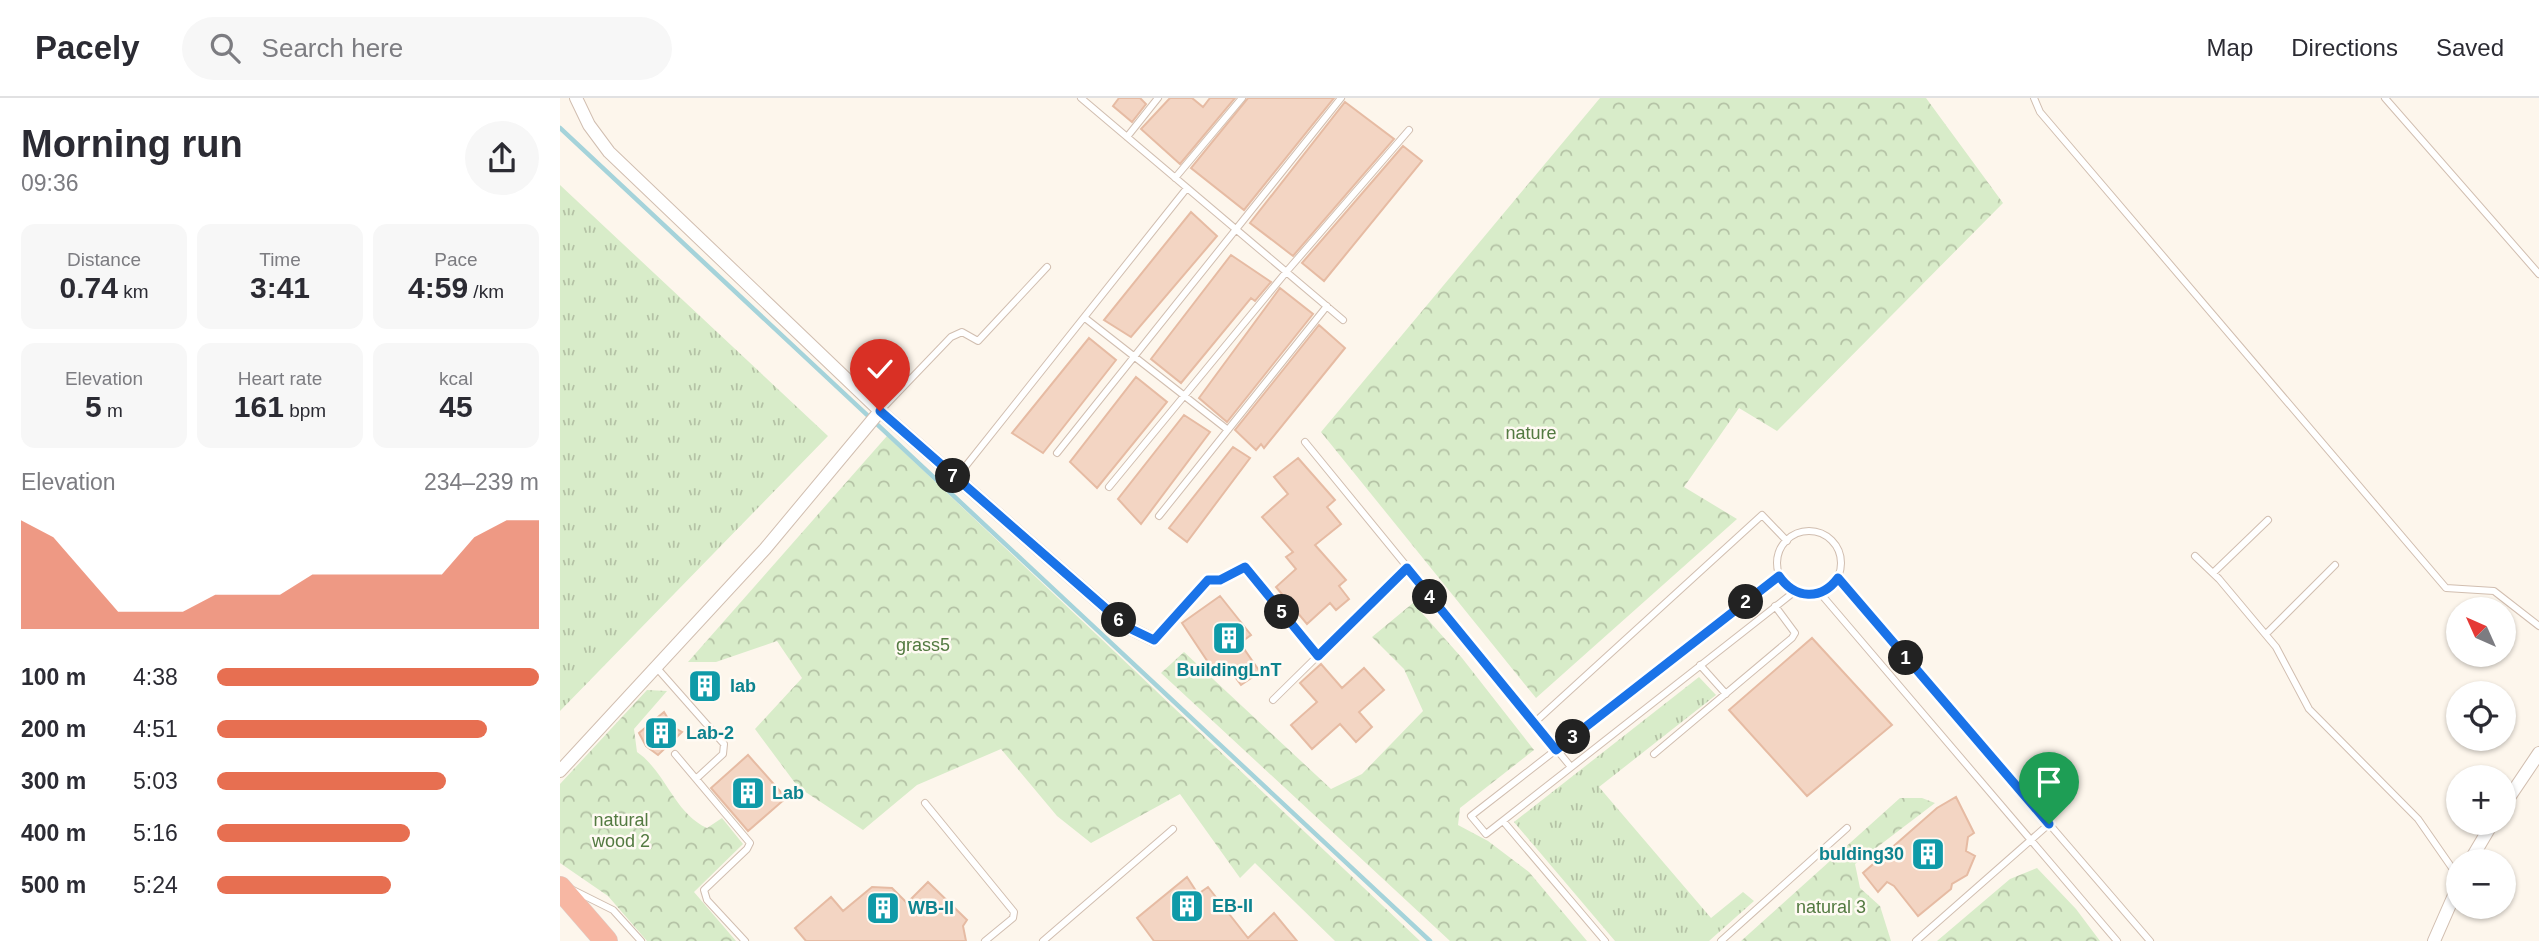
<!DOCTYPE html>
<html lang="en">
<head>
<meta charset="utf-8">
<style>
  :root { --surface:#fff; --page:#f7f7f7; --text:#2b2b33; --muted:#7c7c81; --line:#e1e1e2; --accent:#e76f51 }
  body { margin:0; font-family:Arial,sans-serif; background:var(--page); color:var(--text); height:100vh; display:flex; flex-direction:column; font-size:26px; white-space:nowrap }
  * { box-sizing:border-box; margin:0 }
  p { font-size:23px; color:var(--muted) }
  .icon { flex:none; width:38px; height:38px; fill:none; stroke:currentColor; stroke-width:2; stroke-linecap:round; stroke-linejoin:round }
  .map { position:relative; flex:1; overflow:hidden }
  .side { display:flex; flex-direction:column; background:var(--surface); width:560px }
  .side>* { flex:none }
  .needle { width:46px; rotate:315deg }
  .buttons { position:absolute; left:1886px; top:499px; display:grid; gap:14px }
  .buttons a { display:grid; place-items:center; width:70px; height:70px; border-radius:50%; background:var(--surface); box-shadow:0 2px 5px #0004; font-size:35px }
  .pin { position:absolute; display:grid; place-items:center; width:60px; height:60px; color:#fff; margin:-72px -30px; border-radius:50% 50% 50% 0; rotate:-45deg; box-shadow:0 0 7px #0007 }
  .pin .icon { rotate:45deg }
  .km { position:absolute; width:35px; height:35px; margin:-18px; border-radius:50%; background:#222; color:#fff; font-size:19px; line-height:35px; text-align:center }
  .round { display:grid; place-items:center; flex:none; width:74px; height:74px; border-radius:37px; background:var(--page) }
  .overview { display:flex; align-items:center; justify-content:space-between; height:119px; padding:0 21px }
  h1 { font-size:38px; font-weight:600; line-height:52px }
  .figures { display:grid; grid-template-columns:repeat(3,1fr); gap:10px; height:119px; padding:7px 21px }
  .figures div { display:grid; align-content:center; border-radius:14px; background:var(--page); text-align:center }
  .figures b { font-size:30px; font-weight:600 }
  .figures small { font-size:19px; font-weight:400 }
  .figures p { font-size:19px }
  .chart { height:196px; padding:14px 21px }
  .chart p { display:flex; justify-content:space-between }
  .chart svg { width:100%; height:126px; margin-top:7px; fill:var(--accent); opacity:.7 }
  ul { padding:0 21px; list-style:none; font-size:23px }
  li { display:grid; grid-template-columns:112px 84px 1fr; align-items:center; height:52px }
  li i { height:18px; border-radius:9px; background:var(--accent) }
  header { display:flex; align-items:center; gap:42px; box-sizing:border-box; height:98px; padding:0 35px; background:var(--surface); border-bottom:2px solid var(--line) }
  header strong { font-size:33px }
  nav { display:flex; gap:38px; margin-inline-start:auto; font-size:24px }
  .search { width:490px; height:63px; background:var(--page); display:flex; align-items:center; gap:18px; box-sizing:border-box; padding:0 24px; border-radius:38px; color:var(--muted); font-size:26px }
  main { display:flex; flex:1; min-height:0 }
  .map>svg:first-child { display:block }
  .grass { fill:url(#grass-tufts) }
  .forest { fill:url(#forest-crowns) }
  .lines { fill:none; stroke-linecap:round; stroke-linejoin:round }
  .stream { stroke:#a5d3da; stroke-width:4.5 }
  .building { fill:#f3d5c3; stroke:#e6bba3; stroke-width:2 }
  .lane-casing { stroke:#d1beb0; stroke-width:8 }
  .street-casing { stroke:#d1beb0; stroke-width:14 }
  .highway-casing { stroke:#dad1cd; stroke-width:24 }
  .lane { stroke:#fff; stroke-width:6 }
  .street { stroke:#fff; stroke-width:12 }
  .highway { stroke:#f7b7a3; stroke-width:23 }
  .route-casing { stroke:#fff; stroke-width:14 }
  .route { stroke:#1a73e8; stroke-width:9 }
  .labels { text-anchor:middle; stroke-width:5; stroke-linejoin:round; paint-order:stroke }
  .park-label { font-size:18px; fill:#537a41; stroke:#fffaf3 }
  .culture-label { font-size:18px; font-weight:bold; fill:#0d838f; stroke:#fffaf3; text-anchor:start }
</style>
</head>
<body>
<header>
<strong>Pacely</strong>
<div class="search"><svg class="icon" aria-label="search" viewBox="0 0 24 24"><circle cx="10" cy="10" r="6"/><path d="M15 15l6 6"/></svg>Search here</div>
<nav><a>Map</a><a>Directions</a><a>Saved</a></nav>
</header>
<main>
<section class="side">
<div class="overview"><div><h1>Morning run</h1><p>09:36</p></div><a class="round"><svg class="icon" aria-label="share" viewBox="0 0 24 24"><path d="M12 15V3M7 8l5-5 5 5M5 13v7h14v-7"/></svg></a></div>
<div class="figures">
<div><p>Distance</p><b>0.74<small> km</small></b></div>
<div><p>Time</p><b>3:41</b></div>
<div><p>Pace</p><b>4:59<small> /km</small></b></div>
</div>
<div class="figures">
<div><p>Elevation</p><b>5<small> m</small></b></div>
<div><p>Heart rate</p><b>161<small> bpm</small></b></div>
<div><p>kcal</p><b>45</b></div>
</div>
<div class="chart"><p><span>Elevation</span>234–239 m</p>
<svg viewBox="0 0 160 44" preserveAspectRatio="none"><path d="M0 44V6L10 12L20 25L30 38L40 38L50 38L60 32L70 32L80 32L90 25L100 25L110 25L120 25L130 25L140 12L150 6L160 6V44z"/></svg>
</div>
<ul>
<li><b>100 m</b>4:38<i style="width:100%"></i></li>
<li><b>200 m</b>4:51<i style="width:84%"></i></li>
<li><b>300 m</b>5:03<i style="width:71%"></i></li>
<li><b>400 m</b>5:16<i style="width:60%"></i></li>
<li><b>500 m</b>5:24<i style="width:54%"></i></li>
</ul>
</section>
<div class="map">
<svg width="1979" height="843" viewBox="0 0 1979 843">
  <defs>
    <pattern id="grass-tufts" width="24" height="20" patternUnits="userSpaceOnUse" patternTransform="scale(1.75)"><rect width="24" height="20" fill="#d8ecc9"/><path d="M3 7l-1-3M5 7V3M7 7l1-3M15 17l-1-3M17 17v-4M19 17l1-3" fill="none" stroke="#b4c2a5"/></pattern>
    <pattern id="forest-crowns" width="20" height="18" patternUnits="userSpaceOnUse" patternTransform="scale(1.75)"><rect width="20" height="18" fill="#d8ecc9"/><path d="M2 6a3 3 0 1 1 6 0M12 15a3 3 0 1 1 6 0" fill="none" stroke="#b4c2a5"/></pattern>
  </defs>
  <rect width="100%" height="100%" fill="#fdf6ec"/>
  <!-- grass -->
  <path class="grass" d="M0,87L268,338L0,613Z
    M1139,579L1156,597L1039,689L1151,820L1183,794L1194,803L1149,843H1055L954,724Z"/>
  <!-- forest -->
  <path class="forest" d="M1040,0H1366L1443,105L1217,333L1179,310L1124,389L1177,421L976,600L761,334Z
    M327,338L860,843H775L695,765L680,780L620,696L531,745L497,718L441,651L357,687L303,732L238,689L195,631L242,580L217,543L156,564H128Z
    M853,505L902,560L974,652L900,710L898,727L928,743L969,774L1027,843H890L601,575L624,554L771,691L802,676L863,613L844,571L812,539Z
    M87,592L107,593L74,631L77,654C106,674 114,715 147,730L162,720L183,746L134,794L176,843H87L48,798L0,765V686Z
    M1340,700H1362L1375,705L1295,766L1300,790L1320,808L1331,843H1181Z
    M1477,770L1516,811L1540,843H1377L1450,781Z"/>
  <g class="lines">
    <!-- stream -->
    <path class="stream" d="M0,30L870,843"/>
  </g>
  <!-- building -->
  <path class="building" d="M559,0H580L586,6L572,24L553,8Z
    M610,0H632L643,9L650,0H675L620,66L581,31Z
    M688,0H774L684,112L631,70Z
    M785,4L834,41L733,158L690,125Z
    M843,48L862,63L764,183L742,165Z
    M631,114L657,138L571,239L544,222Z
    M671,157L711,184L695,203L691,200L621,285L591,261Z
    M720,190L753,216L667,324L639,300Z
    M759,227L785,250L704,350L701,346L696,352L675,332Z
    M529,240L556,262L483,355L452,335Z
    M576,279L607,304L537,390L510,364Z
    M624,317L650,334L581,426L558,401Z
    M673,349L690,360L627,444L609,430Z
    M738,360L775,402L767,409L781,426L755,447L786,482L779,488L789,501L776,512L770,505L747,526L716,489L736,471L726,459L733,454L702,419L728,396L714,379Z
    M660,498L691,537L680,545L700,574L681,587L667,568L656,576L622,525Z
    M1252,540L1332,627L1247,698L1169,612Z
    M761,566L782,590L804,570L824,592L799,614L812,629L796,644L780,626L752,651L731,627L757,604L740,585Z
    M142,577L156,588L147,598L134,587Z
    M104,614L113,629L122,634L98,657L86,648L79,635Z
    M188,657L226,700L188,733L151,690Z
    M1396,699L1414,735L1408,739L1406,753L1415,758L1407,777L1392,786L1391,791L1358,818L1334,788L1327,784L1318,794L1303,775L1377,710Z
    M627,779L638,796L648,789L688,840L714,815L737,843H594L577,820Z
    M368,784L407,822L403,828L406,843H246L235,830L271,799L283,813L312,789L332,790L347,805Z"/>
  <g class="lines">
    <!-- lane casing -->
    <g class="lane-casing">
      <path id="lane" d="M521,0L783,222
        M1474,0L1480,14L1886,490L1934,493L1979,528
        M1825,0L1979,176
        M567,39L598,0
        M615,80L682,0
        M525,220L668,332
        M320,313L391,239L402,234L418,243L487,169
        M745,344L1011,669
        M497,355L781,0
        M397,379L627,90
        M549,389L727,173L849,32
        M599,418L767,208
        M1217 465a32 32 0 1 1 64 0a32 32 0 1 1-64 0Z
        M1635,458L1659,481L1716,549L1749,611L1858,721L1899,780
        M1653,475L1708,422
        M1219,478L911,718L926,736L1234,494
        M1277,480L1590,843
        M1260,495L1557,843
        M1706,536L1775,467
        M594,542L648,482H660L685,469L758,558
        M1140,567L1166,596
        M96,569L164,646L163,656L137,680
        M713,602L847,470
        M974,625L1202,417L1227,443
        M115,656L190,745L187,751L144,792L147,802L185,843
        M1094,656L1232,540L1235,535L1215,508
        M365,705L454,814L453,820L425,843
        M943,723L1045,843
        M11,791L53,812L81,843
        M483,843L613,731
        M1161,843L1287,730
        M1356,843L1489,726"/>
    </g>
    <!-- street casing -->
    <g class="street-casing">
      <path id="street" d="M16,0L29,27L49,54L320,313L567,529L594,542
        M0,673L205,451L320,313
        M1944,707L1979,655
        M1910,763L1933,724
        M1874,843L1899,786"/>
    </g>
    <!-- highway casing -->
    <g class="highway-casing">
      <path id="highway" d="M0,790L46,843"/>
    </g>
    <!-- lane -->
    <use href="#lane" class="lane"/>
    <!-- street -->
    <use href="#street" class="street"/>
    <!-- highway -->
    <use href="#highway" class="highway"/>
  </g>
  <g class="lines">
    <!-- route casing -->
    <g class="route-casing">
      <path id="route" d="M320,313L567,529L594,542L648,482H660L685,469L758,558L847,470L996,652L1219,478C1235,501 1261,503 1278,480L1489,726"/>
    </g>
    <!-- route -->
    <use href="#route" class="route"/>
  </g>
  <!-- icons -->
  <defs>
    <g id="building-square" transform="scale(1.75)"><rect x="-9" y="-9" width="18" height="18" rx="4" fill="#0f9aa8" stroke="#fffaf3"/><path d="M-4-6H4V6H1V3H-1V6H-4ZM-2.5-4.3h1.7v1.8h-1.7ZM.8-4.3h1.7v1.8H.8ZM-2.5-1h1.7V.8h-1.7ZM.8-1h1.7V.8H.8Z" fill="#fff"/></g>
  </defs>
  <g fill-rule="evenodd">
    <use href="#building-square" x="669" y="540"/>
    <use href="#building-square" x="145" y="588"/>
    <use href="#building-square" x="101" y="635"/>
    <use href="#building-square" x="188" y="695"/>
    <use href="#building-square" x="1368" y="756"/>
    <use href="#building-square" x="627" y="808"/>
    <use href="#building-square" x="323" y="810"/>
  </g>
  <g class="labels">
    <!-- park labels -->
    <g class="park-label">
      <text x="971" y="341">nature</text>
      <text x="363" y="553">grass5</text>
      <text x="61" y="728">natural<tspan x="61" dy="21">wood 2</tspan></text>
      <text x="1271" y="815">natural 3</text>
    </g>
    <!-- culture labels -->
    <g class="culture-label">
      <text x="669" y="578" text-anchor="middle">BuildingLnT</text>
      <text x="170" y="594">lab</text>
      <text x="126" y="641">Lab-2</text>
      <text x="212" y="701">Lab</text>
      <text x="1344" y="762" text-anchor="end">bulding30</text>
      <text x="652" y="814">EB-II</text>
      <text x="348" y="816">WB-II</text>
    </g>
  </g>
</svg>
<div class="buttons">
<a><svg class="needle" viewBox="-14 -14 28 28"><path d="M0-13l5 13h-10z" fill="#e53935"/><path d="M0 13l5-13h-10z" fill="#7c7c81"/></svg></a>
<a><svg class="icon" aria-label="locate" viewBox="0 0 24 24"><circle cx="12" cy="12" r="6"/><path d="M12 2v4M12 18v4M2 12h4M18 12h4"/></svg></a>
<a>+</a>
<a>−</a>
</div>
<div class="pin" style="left:1489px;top:726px;background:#1e9e55"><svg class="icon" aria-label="arrive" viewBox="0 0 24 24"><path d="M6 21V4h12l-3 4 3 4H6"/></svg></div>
<div class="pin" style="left:320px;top:313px;background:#d93025"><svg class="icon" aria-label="check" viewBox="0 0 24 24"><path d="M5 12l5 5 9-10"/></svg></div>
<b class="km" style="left:1346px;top:560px">1</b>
<b class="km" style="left:1186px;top:504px">2</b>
<b class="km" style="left:1013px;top:639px">3</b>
<b class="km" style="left:870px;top:499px">4</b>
<b class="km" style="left:722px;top:514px">5</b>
<b class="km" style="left:559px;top:522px">6</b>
<b class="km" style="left:393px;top:378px">7</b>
</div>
</main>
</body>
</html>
